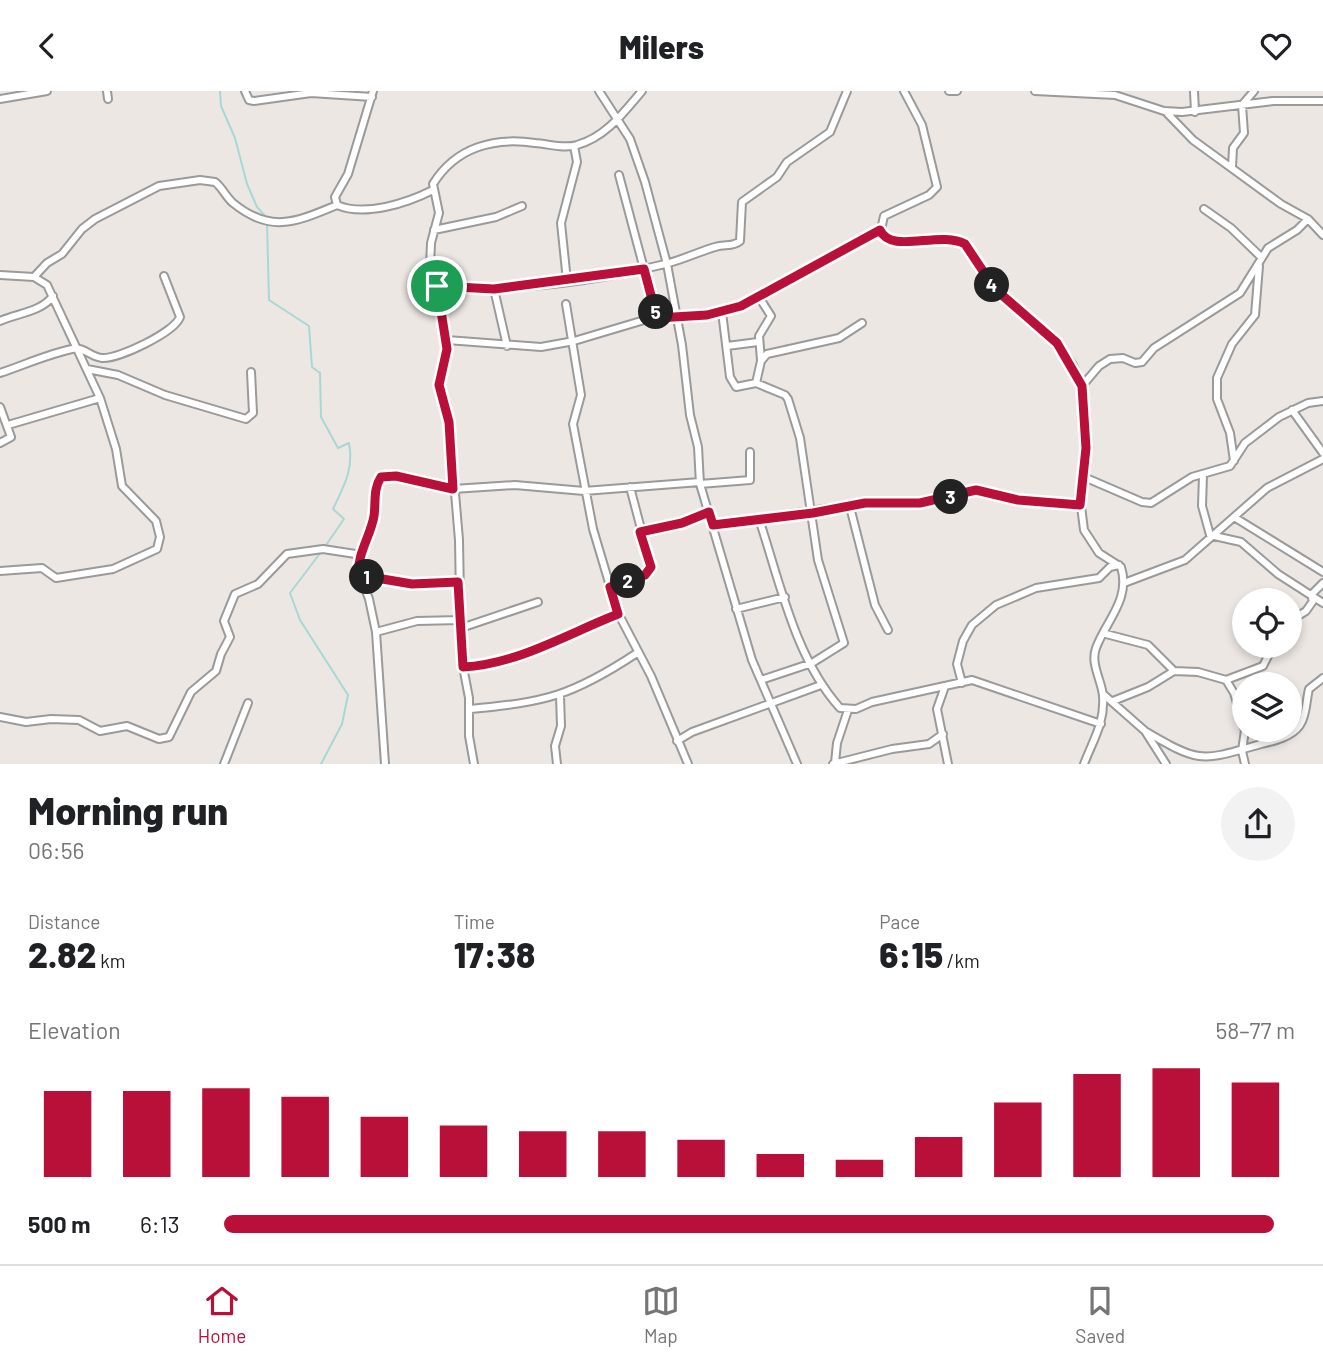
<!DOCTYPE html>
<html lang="en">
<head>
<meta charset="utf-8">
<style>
  :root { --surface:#fff; --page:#f2f2f2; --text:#202124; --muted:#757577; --line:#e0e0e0; --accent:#b9103a }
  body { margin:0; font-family:Barlow,sans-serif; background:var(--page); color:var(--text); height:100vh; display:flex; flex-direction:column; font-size:26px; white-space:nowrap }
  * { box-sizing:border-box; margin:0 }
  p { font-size:23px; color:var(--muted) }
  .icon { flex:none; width:38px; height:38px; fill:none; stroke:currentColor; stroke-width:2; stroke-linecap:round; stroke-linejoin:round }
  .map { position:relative; height:673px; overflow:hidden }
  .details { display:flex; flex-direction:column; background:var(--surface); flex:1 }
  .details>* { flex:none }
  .controls { position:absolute; left:1232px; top:497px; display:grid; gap:14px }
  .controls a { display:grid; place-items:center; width:70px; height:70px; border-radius:50%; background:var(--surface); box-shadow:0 4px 10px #0003; font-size:35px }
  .pin { position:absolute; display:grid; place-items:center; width:60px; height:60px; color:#fff; margin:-30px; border:4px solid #fff; border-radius:50%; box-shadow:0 2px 7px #0007 }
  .km { position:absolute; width:35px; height:35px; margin:-18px; border-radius:50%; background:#222; color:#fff; font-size:19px; line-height:35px; text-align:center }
  .round { display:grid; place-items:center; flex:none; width:74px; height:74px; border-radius:37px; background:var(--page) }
  .headline { display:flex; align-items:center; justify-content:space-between; height:119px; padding:0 28px }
  h1 { font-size:38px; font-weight:800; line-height:52px }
  .stats { display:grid; grid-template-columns:repeat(3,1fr); gap:10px; height:119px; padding:7px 28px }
  .stats div { display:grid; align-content:center }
  .stats b { font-size:35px; font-weight:800 }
  .stats small { font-size:19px; font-weight:400 }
  .stats p { font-size:19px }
  .chart { height:196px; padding:14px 28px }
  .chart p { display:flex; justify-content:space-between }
  .chart svg { width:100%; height:126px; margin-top:7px; stroke:var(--accent); stroke-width:6 }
  ul { padding:0 28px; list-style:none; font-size:23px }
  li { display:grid; grid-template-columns:112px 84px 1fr; align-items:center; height:52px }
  li i { height:18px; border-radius:9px; background:var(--accent) }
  header { display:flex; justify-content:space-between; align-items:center; height:91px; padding:0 28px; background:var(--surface); font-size:32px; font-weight:800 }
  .menu { display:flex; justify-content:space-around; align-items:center; height:98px; border-top:2px solid var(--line); background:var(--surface); font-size:19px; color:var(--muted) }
  .menu a { display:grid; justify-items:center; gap:4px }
  .menu .selected { color:var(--accent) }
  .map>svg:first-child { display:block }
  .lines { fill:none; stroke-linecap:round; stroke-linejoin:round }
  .stream { stroke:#a7d8d6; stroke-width:2 }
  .street-casing { stroke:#9a9a9a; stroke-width:10 }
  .street { stroke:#fff; stroke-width:6 }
  .route-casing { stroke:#fff; stroke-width:14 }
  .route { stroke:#b9103a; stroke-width:9 }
</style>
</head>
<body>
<header><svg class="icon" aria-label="back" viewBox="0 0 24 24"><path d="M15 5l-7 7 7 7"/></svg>Milers<svg class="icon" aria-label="heart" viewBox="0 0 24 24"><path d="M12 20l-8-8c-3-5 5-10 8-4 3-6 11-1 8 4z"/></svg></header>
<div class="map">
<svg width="1323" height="673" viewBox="0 0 1323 673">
  <rect width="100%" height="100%" fill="#ede7e3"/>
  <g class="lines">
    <!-- stream -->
    <path class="stream" d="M220,0L221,15L235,47L247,93L257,116L266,126
      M267,131L269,209L309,235L312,276L320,282L321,326L338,357L349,352C354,378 344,395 333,418L344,428L324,457
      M321,673L342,633L348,604L300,529L290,502L321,461"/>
    <!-- street casing -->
    <g class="street-casing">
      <path id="street" d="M107,0L108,8
        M245,0L249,9L254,10L311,2L372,6
        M373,0L348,83L335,106L337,114C365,126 407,112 433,99
        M599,0L630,48L645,91L667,173L682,254L690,324L698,356L700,393L752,569L797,673
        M904,0L922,34L937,96L929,104L884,125L880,143C899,163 938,138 965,153L995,198L1057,252L1073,274L1082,295L1086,330L1084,386L1080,407L1084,439L1099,462L1121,476C1131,508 1106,530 1096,557C1090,573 1102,590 1103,605C1105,632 1093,649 1084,673
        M949,0H957
        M1035,0L1115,4L1164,20L1182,21L1273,10H1323
        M1194,0L1195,21
        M0,8L47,0
        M1166,21L1193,49L1281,113L1308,128L1323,144
        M1232,76L1233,57L1244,42L1242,14L1254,0
        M619,84L657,227
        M1204,118L1231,137L1261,166
        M434,139L496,126L522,115
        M0,184L34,186L47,194L100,307L116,358L122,395L156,430L160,446L157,458L113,478L56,487L42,477L0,480
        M34,186L47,172L62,163L82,138L95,128L159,95L200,89L215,91C222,96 225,105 233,112C271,143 296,131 337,114
        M567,190L561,132L577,71L574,55
        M437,195C511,201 592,191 665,173C682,169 698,161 715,156C725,153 733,156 740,150L742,111L777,86L787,71L830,41L847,0
        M494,198L507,255
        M759,206L771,225L759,245L761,269
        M566,213L581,304L573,333L593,438L618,522L651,585L688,673
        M722,221L730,286L736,296L756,292L761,270L767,263L839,247L862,232
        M0,230C18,222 41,221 53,205
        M447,249L541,256L574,250L651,227L722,221L747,213L879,139
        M727,255L758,251
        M87,278L118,284L165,304L246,328L253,322L251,281
        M0,282C24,274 48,263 72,258C84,255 90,266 102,267C119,268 175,241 180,226L164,185
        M756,292L785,304L788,308L800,347L818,469L844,552L812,572L761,589
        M1082,295L1099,275L1110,268L1123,267L1135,272L1142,271L1154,257L1240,202L1268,157L1297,139L1308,128
        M0,316L11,346L0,352
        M1292,319L1323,362
        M8,334L100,307
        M1234,370L1230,342L1217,308V287L1232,253L1255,224L1259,175
        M1203,384L1202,415L1210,444L1241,451L1278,483L1323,512
        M1084,386L1142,411L1151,412L1192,386L1230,375L1245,352L1279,326L1308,312L1323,310
        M700,393L750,389V361
        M850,416L875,514L888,539
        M1234,426L1323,481
        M759,428C780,491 795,567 840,617L856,618L872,611L972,589L1101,633
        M713,434L865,412L893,410L920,413L976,399L1018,409L1080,414
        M640,441L682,432L709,421
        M359,484L412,493L458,491
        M1124,492L1185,469L1267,397L1323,368
        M610,496L645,484L651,476L630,396
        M736,518L785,506
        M1290,530L1306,520L1313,510L1311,504L1323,492
        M461,537L538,511
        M376,541L417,530L460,529
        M1106,543L1148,554L1174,580L1198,581L1226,589L1234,602L1244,637
        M462,576L514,567L618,522
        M1226,589L1263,575L1273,555
        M962,592L957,573L963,550L972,534L996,514L1036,497L1099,487L1110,476L1119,474
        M944,598L937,618L948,673
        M1103,603L1145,640L1166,673
        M1113,610L1148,596L1174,580
        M470,618C546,611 572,605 637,562
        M0,626L26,631L51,628L79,629L100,640L127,635L159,648L169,646L191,601L216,580L221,563L230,546L224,530L235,503L258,493L287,463L323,458L362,464
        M1245,639L1242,660L1245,673
        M1145,640C1201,673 1201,670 1261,653C1274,650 1292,646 1300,634C1307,624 1306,609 1309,598L1323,587
        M677,650L692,641L821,594
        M835,672L837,652L848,619
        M224,673L248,612
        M385,673L376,541L369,508L358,478L372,434L376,400L381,386L396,385L453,398L515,394L584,400L700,391
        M474,673L469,645V607L461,565L459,449L449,331L439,294L447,266V249L430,175L431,152L439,122L433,93C456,56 494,46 535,52C549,53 564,58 577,54C606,46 624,21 642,0
        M557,673L555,655L561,635L560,605
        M833,673L892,658L929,653L943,643"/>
    </g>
    <!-- street -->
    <use href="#street" class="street"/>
  </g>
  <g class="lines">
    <!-- route casing -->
    <g class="route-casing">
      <path id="route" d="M880,139C891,164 940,139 965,153L995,198L1057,252L1082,295L1086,357L1080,414L1018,409L976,399L920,412H865L813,422L713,434L709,421L682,432L640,441L651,476L645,484L610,496L618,523C567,543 518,573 463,576L458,491L412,493L359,484C356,465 371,444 374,425C376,411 373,398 381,386L396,385L453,398L449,331L439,294L447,258L437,195L494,198L644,178L657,227L707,224L741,215Z"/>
    </g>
    <!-- route -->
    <use href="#route" class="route"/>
  </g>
</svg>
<div class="controls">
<a><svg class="icon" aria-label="locate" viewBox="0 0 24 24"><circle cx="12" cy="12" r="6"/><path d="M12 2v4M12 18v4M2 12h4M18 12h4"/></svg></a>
<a><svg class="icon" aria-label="layers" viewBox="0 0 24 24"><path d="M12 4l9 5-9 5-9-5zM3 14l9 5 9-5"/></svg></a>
</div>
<div class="pin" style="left:437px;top:195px;background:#1e9e55"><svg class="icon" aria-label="arrive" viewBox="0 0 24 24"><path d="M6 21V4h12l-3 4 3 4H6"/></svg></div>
<b class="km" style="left:367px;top:486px">1</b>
<b class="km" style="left:628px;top:490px">2</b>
<b class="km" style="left:951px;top:406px">3</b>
<b class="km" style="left:992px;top:194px">4</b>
<b class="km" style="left:656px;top:221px">5</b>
</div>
<section class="details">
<div class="headline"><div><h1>Morning run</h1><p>06:56</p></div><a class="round"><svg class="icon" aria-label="share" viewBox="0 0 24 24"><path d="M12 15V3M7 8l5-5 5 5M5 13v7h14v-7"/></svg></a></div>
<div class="stats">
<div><p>Distance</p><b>2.82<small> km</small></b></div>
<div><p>Time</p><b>17:38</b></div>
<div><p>Pace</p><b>6:15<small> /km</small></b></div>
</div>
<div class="chart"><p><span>Elevation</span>58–77 m</p>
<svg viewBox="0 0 160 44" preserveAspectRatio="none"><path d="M5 44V14M15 44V14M25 44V13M35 44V16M45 44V23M55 44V26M65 44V28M75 44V28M85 44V31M95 44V36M105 44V38M115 44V30M125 44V18M135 44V8M145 44V6M155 44V11"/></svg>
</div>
<ul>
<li><b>500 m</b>6:13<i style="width:98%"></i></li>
</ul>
</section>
<nav class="menu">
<a class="selected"><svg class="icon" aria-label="home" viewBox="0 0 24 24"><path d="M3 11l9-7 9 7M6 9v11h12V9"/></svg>Home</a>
<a><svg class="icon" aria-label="map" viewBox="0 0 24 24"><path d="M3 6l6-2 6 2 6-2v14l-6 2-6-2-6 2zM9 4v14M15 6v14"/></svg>Map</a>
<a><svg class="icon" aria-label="saved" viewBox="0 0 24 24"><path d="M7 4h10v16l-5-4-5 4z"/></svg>Saved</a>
</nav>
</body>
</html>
